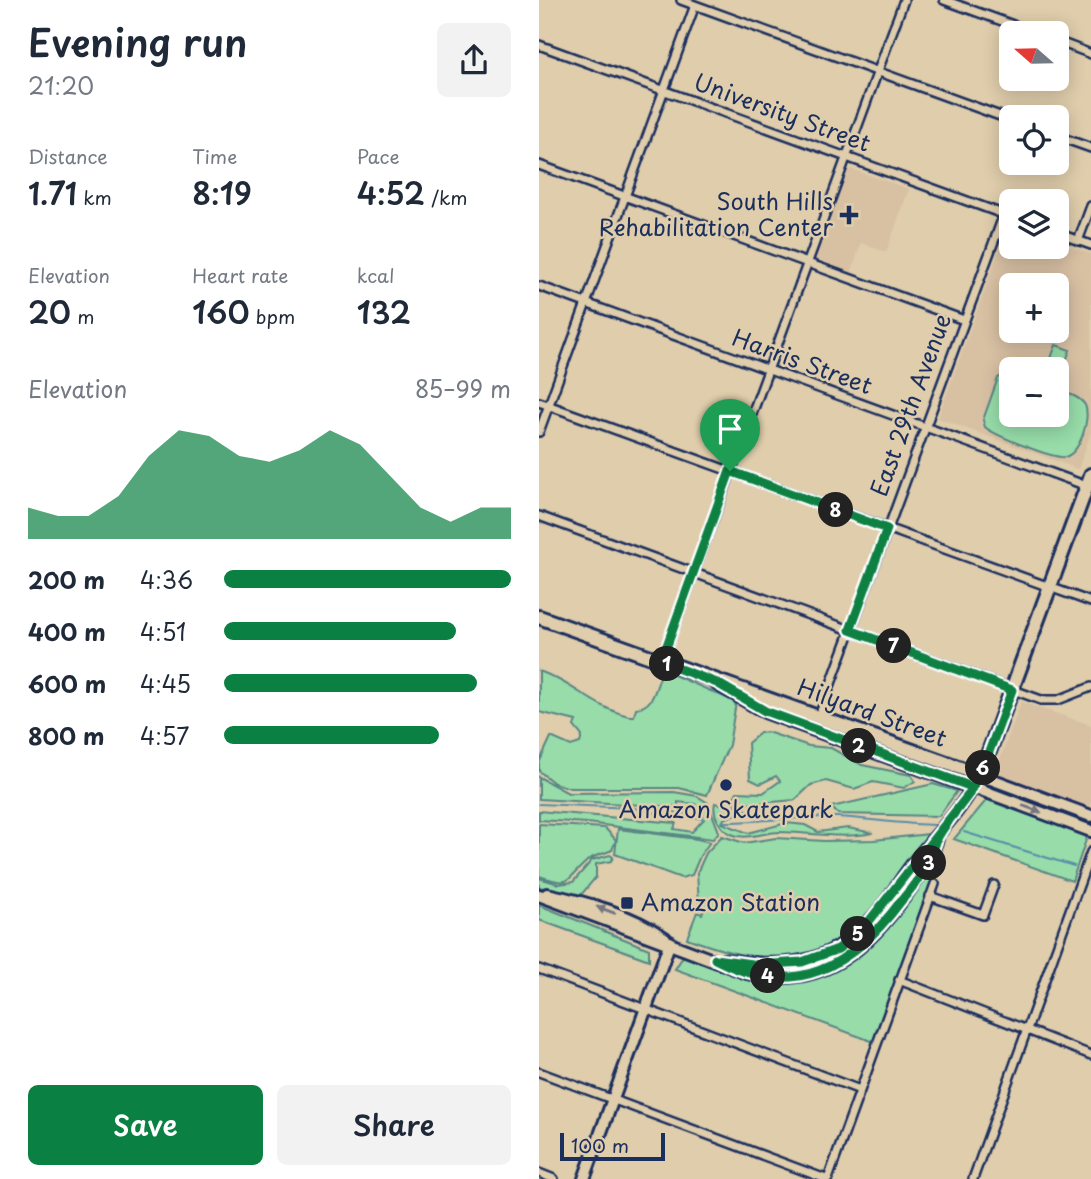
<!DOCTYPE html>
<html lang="en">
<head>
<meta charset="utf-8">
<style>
  :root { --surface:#fff; --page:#f2f2f3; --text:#1f2937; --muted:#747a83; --accent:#0b8043 }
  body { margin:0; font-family:"Playpen Sans",sans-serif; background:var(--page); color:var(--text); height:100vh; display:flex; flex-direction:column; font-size:26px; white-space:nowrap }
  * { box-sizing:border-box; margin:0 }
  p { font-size:23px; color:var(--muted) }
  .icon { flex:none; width:38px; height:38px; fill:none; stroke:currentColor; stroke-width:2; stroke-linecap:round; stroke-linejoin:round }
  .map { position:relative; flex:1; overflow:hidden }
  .drawer { display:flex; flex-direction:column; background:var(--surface); width:539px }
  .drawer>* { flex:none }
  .needle { width:46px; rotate:290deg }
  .tools { position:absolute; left:460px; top:21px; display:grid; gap:14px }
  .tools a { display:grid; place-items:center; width:70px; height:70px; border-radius:10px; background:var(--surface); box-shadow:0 4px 18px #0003; font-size:35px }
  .scale { position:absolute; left:21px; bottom:18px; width:105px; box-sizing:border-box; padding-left:7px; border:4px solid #1b2f5e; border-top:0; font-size:19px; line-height:24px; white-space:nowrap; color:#1b2f5e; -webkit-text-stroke:5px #dfcdab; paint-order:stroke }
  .pin { position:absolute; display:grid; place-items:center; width:60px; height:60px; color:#fff; margin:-72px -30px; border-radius:50% 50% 50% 0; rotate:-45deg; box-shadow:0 0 7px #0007 }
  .pin .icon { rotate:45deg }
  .km { position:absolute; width:35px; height:35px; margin:-18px; border-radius:50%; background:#222; color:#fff; font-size:19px; line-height:35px; text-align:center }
  .round { display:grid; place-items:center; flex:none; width:74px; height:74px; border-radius:10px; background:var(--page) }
  .head { display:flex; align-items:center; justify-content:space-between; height:119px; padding:0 28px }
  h1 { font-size:38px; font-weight:600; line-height:52px }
  .metrics { display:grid; grid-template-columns:repeat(3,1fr); gap:10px; height:119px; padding:7px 28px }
  .metrics div { display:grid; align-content:center }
  .metrics b { font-size:30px; font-weight:600 }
  .metrics small { font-size:19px; font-weight:400 }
  .metrics p { font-size:19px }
  .chart { height:196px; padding:14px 28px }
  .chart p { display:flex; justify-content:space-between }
  .chart svg { width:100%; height:126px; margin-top:7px; fill:var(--accent); opacity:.7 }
  .cta { display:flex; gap:14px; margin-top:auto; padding:14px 28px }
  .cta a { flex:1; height:80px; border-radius:10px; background:var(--accent); color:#fff; font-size:28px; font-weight:600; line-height:80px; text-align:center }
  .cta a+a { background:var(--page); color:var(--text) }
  ul { padding:0 28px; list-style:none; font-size:23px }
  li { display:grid; grid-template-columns:112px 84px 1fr; align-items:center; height:52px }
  li i { height:18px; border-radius:9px; background:var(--accent) }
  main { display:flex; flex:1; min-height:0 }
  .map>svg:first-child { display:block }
  .built { fill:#d8c0a3; fill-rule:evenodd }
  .green { fill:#97dca9; stroke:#598684; stroke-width:2 }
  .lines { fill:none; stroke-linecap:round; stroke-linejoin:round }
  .stream { stroke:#588eaa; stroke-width:2 }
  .street-casing { stroke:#1b2f5e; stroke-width:12 }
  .secondary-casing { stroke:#1b2f5e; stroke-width:16 }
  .primary-casing { stroke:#1b2f5e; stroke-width:18 }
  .street { stroke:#dfcdab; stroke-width:7 }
  .secondary { stroke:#dfcdab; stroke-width:10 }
  .primary { stroke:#dfcdab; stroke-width:12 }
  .oneway { fill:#737681 }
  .route-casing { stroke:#fff; stroke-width:14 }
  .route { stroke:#0b8043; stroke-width:9 }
  .poi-dot { fill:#1b2f5e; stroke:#dfcdab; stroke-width:2.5 }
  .labels { text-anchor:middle; stroke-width:5; stroke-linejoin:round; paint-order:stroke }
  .street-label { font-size:23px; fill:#1b2f5e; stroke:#dfcdab }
  .poi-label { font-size:23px; fill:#1b2f5e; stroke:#dfcdab; text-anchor:end }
</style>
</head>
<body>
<main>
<section class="drawer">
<div class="head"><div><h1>Evening run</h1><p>21:20</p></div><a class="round"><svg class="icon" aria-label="share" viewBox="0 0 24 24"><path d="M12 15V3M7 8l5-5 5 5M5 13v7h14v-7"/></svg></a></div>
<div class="metrics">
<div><p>Distance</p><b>1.71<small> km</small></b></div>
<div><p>Time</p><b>8:19</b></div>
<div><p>Pace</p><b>4:52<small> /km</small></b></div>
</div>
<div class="metrics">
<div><p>Elevation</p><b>20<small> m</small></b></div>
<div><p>Heart rate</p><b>160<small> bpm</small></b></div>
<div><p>kcal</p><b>132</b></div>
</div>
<div class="chart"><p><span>Elevation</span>85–99 m</p>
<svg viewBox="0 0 160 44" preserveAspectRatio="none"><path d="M0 44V33L10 36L20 36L30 29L40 15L50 6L60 8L70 15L80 17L90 13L100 6L110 11L120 22L130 33L140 38L150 33L160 33V44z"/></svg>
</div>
<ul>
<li><b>200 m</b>4:36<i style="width:100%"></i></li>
<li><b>400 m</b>4:51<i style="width:81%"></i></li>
<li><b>600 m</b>4:45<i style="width:88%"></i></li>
<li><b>800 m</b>4:57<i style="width:75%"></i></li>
</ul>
<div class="cta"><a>Save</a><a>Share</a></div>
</section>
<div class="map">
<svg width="552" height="1179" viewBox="0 0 552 1179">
  <rect width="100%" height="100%" fill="#dfcdab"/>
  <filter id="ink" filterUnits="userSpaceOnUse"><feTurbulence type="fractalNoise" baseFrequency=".0143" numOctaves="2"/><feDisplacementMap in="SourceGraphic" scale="14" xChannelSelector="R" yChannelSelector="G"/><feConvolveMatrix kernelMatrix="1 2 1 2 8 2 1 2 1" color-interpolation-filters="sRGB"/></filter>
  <g filter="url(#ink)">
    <!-- built -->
    <path class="built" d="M312,169L370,189L347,252L322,243L312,273L276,258L309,171Z
      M472,225V247H518V242L552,254V432L539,469L399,418L469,226ZM472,285H518V331H472ZM472,369H518V415H472Z
      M482,702L552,725V809L461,776L458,768Z"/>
    <!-- green -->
    <path class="green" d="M517,345L531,350L522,374L518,369H508Z
      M468,373L472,374V415H518V390C528,393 540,396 546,405C552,418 541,453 526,457C514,459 455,435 446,427L444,420L459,378Z
      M0,671C33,682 55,708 90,716H95L97,708C114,707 116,690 121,677L127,676L128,672L197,702L190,745L168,795L140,788H31L15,783L0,771V763L12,737L32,746L41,743L43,736L35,726L37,721L0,712Z
      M228,732L270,746L292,748L323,765L372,775L376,781L365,788L334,782L315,789L287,781L272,785L256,800L197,805L194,799L198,792L224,793L241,781L237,776L221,784L211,779L209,743L221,733Z
      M0,777L29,793L135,792L158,796L169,803L180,832L174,839L48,823L0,820V811L137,823L135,829L153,832L165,819L156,804L139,802V807L0,799Z
      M394,784L418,791L400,816L299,814L292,807Z
      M450,797L487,814L549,834L533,881L415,839Z
      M176,803L208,810L185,819L183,823L209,833L247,823L266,825L279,832L309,828L334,833C302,839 273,833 241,832C225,832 208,841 192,834C181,829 173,814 176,803Z
      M0,824L66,828L77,840L73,850C65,854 54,855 47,862C26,881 33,887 0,876Z
      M79,829L158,839L171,842L161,856L153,875L142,878L76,854Z
      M390,834C315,942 286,990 148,938L158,912L163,914L166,906L160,903L158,873L167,853L183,836L205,843L237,838L285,841L335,840Z
      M401,854L404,855L335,1042L136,969L145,955L203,976L286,972L308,963L328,948Z
      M71,855L74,857L72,861L57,864V877L42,895L0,887V878L20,884L34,882L53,860Z
      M0,905L110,949V960L0,920Z"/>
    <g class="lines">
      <!-- stream -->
      <path class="stream" d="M0,804L95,808L125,815L131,811L164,819
        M184,822C222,822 260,816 298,817C331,819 363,824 396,825
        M425,832L535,866"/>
      <!-- street casing -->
      <g class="street-casing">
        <path id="street" d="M142,0L472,120
          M405,0L496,33
          M518,41L552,54
          M0,45L472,217
          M518,136L552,148
          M0,165L425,320
          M518,233L552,245
          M539,241L552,206
          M0,286L548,486
          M0,402L552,602
          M0,432L156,5
          M0,516L502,700H519L552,687
          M122,662L365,0
          M279,719L465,214
          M391,896L444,915L455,885
          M0,969L321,1090
          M360,980L552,1055
          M0,1072L287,1179
          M0,1173L15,1179
          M289,1179L396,884
          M434,1179L552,852"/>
      </g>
      <!-- secondary casing -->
      <g class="secondary-casing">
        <path id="secondary" d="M441,775L552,816
          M8,894C49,903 91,914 126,938
          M0,895L208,973C276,990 322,955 360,904C376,883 390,864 398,839
          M185,960C254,970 298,964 343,907C356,890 367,871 381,855C399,833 419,813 434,787L552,831
          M45,1179L131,942"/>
      </g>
      <!-- primary casing -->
      <g class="primary-casing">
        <path id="primary" d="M0,617L441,775
          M178,683L226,711L434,787L444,768L552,475"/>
      </g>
      <!-- street -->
      <use href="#street" class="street"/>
      <!-- secondary -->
      <use href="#secondary" class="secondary"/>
      <!-- primary -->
      <use href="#primary" class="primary"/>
    </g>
    <!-- one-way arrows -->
    <defs><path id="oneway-solid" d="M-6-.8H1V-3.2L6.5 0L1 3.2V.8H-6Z" transform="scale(1.75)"/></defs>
    <g class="oneway">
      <use href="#oneway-solid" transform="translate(493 809) rotate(20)"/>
      <use href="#oneway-solid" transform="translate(67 910) rotate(-160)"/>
    </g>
  </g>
  <g class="lines" filter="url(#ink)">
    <!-- route casing -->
    <g class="route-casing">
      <path id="route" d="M191,471L122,662L178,683L226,711L433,787L430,794C420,808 407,822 399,837C395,845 394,855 390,862C383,876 372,889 362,901C313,967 255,1001 176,959L220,965L263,962L299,949L324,929L430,794L444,768L473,690L311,630L348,529L191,471"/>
    </g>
    <!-- route -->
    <use href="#route" class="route"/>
  </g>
  <!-- markers -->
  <g class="poi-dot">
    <path d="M306.5 204.5h7v7h7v7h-7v7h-7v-7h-7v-7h7z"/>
    <circle cx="187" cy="785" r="7"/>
    <rect x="81" y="896" width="14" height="14" rx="3.5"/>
  </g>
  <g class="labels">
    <!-- street labels -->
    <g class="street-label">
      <text transform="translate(243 113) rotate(20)" y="8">University Street</text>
      <text transform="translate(263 362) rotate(20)" y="8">Harris Street</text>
      <text transform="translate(372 405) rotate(-70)" y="8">East 29th Avenue</text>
      <text transform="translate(333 713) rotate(20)" y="8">Hilyard Street</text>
    </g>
    <!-- poi labels -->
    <g class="poi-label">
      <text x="294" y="210">South Hills<tspan x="294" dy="26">Rehabilitation Center</tspan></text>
      <text x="187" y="818" text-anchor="middle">Amazon Skatepark</text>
      <text x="102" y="911" text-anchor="start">Amazon Station</text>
    </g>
  </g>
</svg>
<div class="tools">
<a><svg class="needle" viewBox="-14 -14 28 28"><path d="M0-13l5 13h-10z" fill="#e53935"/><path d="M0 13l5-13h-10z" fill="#747a83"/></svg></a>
<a><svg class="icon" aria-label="locate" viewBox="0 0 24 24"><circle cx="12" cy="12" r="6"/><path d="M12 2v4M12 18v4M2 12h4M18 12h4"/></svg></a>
<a><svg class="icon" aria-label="layers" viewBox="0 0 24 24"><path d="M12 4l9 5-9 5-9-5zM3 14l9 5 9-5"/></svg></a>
<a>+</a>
<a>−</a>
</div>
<div class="scale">100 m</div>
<div class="pin" style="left:191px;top:471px;background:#1e9e55"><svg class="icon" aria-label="arrive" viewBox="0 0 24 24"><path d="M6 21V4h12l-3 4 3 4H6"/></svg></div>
<b class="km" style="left:128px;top:664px">1</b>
<b class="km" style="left:320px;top:746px">2</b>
<b class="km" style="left:390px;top:863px">3</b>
<b class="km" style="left:229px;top:976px">4</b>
<b class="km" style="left:319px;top:934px">5</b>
<b class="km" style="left:444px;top:768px">6</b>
<b class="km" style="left:355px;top:646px">7</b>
<b class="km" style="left:297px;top:510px">8</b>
</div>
</main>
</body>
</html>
